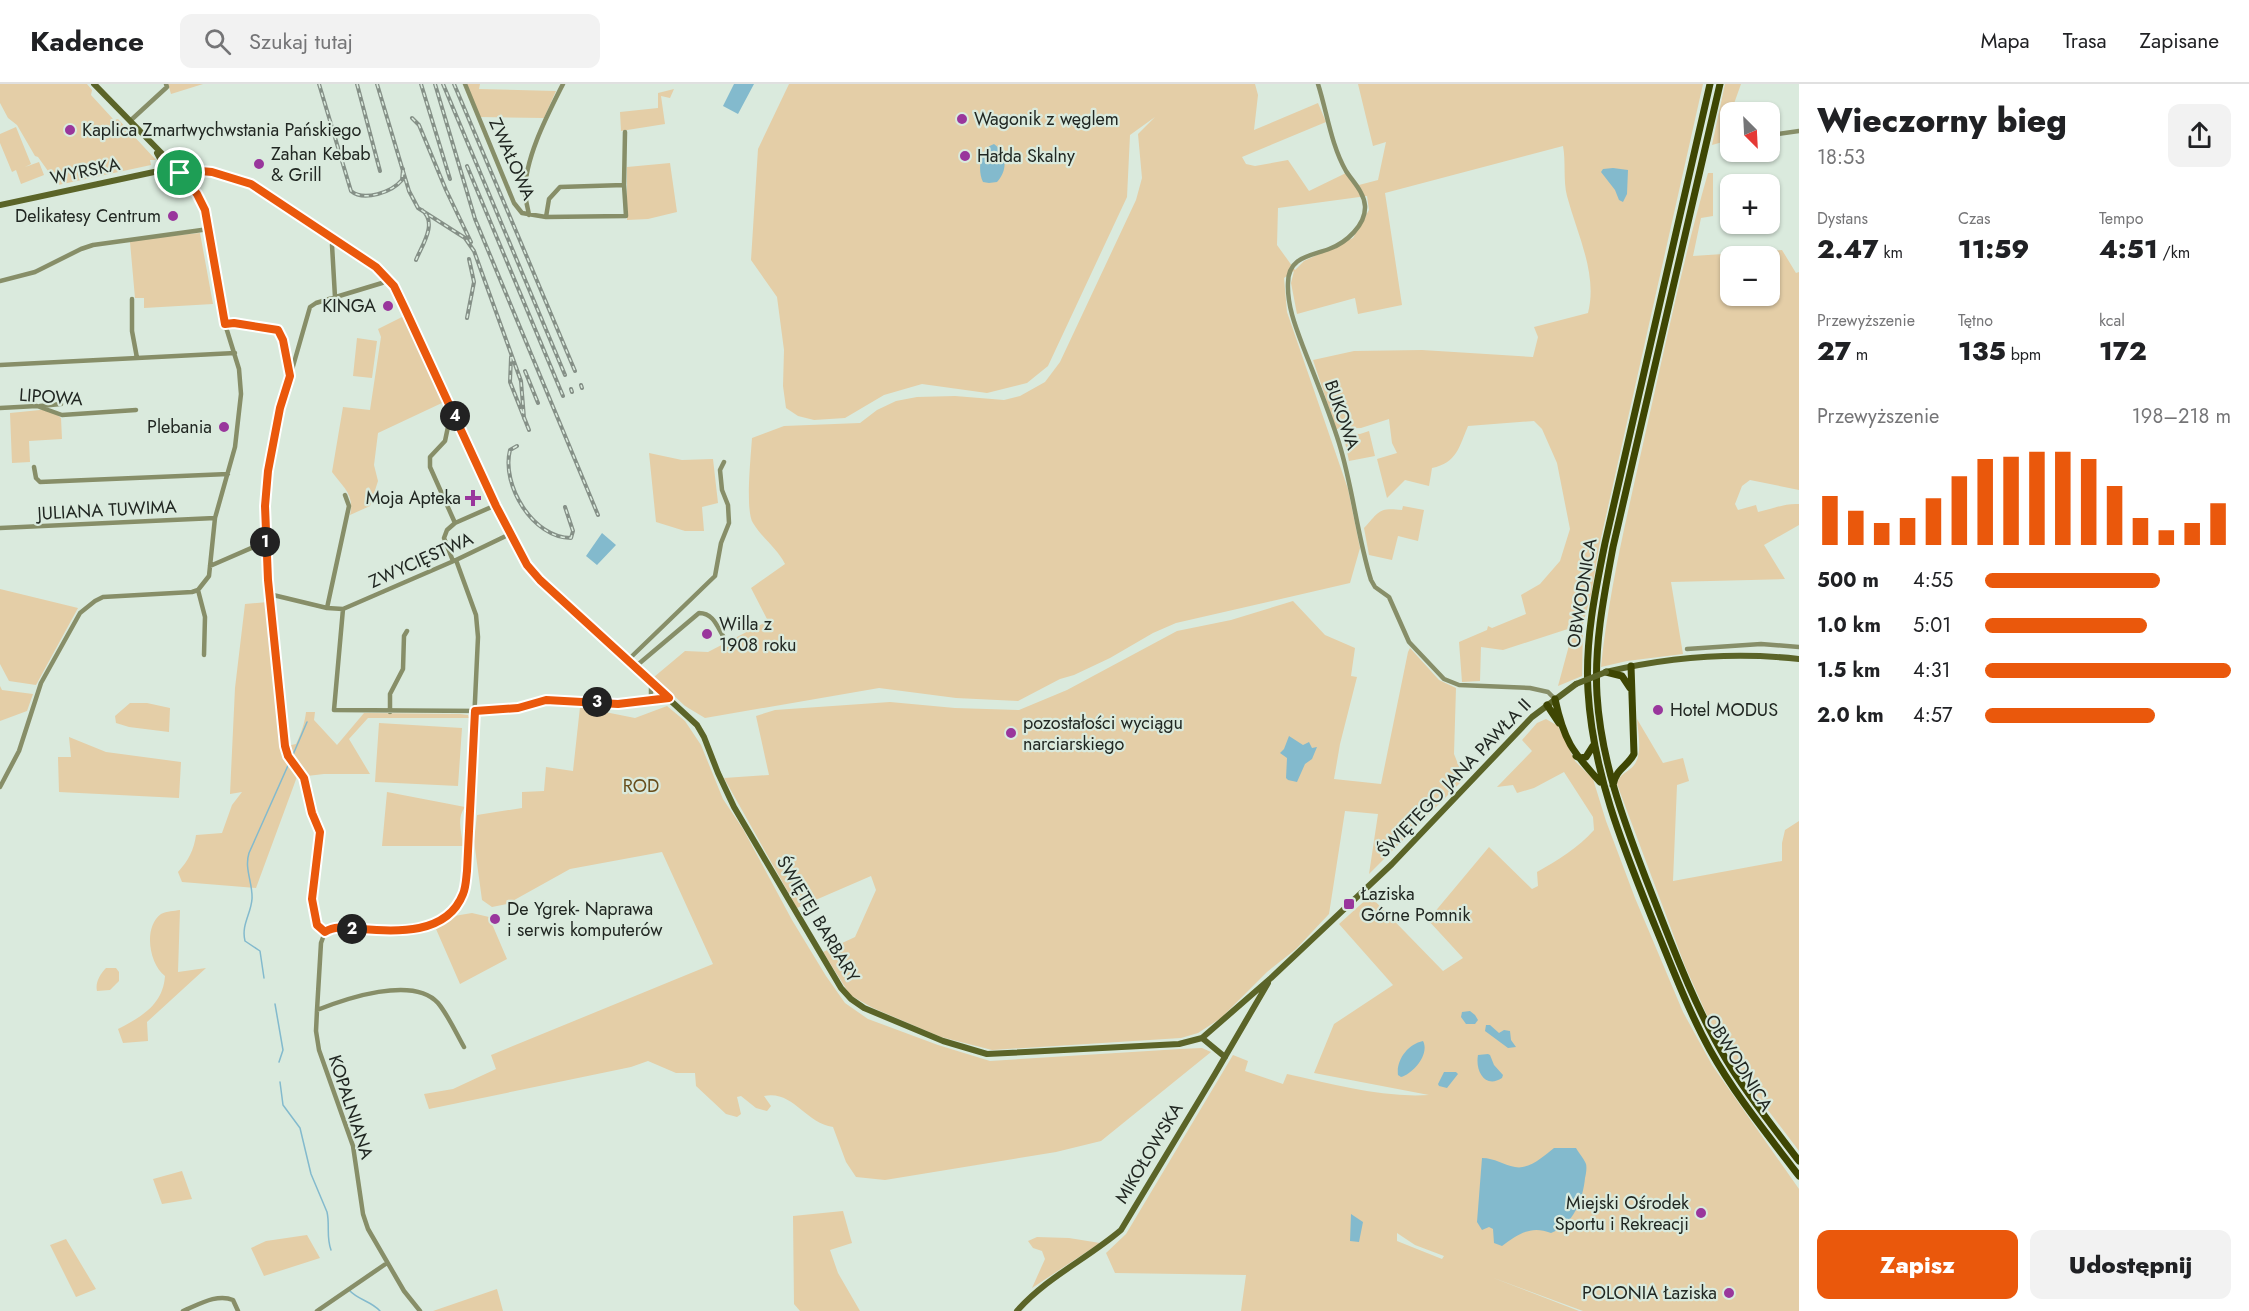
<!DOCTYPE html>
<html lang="pl">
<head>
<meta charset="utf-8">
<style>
  :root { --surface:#fff; --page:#f2f2f2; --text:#202124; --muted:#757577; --line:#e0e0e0; --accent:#ea580c }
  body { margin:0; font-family:Jost,sans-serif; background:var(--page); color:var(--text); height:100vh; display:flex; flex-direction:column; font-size:22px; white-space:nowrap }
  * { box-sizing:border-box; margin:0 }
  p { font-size:20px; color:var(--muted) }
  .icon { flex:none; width:33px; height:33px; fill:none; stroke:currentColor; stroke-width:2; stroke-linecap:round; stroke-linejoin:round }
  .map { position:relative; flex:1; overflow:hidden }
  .details { display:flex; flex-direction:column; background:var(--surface); width:450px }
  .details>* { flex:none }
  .needle { width:39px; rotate:156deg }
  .buttons { position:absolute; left:1720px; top:18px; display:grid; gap:12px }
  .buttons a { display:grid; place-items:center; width:60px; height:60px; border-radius:12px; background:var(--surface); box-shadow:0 2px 4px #0004; font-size:30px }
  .pin { position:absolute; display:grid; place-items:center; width:51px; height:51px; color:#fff; margin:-26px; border:3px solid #fff; border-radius:50%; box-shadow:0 2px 6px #0007 }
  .km { position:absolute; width:30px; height:30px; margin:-15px; border-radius:50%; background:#222; color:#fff; font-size:16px; line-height:30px; text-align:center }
  .round { display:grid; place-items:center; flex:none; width:63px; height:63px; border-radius:12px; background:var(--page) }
  .overview { display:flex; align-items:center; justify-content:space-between; height:102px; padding:0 18px }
  h1 { font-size:33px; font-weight:800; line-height:45px }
  .metrics { display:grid; grid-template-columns:repeat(3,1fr); gap:9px; height:102px; padding:6px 18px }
  .metrics div { display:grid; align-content:center }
  .metrics b { font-size:26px; font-weight:800 }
  .metrics small { font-size:16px; font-weight:400 }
  .metrics p { font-size:16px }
  .chart { height:168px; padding:12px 18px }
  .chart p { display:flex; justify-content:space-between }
  .chart svg { width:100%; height:108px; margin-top:6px; stroke:var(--accent); stroke-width:6 }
  .action { display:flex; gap:12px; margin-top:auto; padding:12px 18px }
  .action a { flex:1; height:69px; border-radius:12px; background:var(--accent); color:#fff; font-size:24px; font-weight:800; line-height:69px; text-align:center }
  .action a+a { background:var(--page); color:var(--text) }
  ul { padding:0 18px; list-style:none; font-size:20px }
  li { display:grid; grid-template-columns:96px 72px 1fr; align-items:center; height:45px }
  li i { height:15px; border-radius:8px; background:var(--accent) }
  header { display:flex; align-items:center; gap:36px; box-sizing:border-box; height:84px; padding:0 30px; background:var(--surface); border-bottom:2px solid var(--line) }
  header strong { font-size:28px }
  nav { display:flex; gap:33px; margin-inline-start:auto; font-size:21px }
  .search { width:420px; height:54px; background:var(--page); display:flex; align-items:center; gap:15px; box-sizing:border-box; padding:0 21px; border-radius:12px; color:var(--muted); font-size:22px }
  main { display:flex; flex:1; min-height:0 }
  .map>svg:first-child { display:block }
  .green { fill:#e4cea7; fill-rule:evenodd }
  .water { fill:#83bacd }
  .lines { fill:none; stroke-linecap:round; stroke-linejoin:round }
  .stream { stroke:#83bacd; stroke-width:1.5 }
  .street { stroke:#878e68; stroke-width:4.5 }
  .secondary { stroke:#5b6428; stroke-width:6 }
  .primary { stroke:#3e4603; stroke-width:7 }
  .rail-casing { stroke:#859087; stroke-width:4 }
  .rail { stroke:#daeadd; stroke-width:1.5; stroke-dasharray:4.5; stroke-linecap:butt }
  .secondary-bridge { stroke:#5b6428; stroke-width:6 }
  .route-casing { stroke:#fff; stroke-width:12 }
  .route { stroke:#ea580c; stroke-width:8 }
  .poi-dot { fill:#99369c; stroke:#daeadd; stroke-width:2 }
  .labels { text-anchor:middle; stroke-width:4.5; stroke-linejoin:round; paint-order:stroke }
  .poi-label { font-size:18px; fill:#212722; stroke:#daeadd; text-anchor:start }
  .street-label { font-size:18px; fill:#212722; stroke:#daeadd }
  .park-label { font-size:18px; fill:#684e1c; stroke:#daeadd }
</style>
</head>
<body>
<header>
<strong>Kadence</strong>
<div class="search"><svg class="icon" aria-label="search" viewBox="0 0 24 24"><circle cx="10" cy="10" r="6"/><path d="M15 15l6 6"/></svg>Szukaj tutaj</div>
<nav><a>Mapa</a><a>Trasa</a><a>Zapisane</a></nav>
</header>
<main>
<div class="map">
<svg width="1799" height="1227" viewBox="0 0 1799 1227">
  <rect width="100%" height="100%" fill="#daeadd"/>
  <!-- green -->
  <path class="green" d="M0,0H87L92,6L91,11L114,36L118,35L156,76H150L151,81L58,101L38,73L35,72L17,41L8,34L0,19Z
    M168,0H203L171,10Z
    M467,0H480L479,5L556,7L544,34L480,33Z
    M789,0H1255L1258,11L1254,46L1318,19L1326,38L1242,73L1246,80L1255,82L1288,76L1309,107L1346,89L1359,101L1378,96L1386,58L1373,62L1358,0H1703L1599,463L1591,511L1583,540L1582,592L1558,602L1574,543L1503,566L1481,563L1480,597L1462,598L1459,558L1487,546L1488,542L1492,544L1526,530L1521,511L1540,500L1560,477L1570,445L1557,379L1542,345L1534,337L1468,342C1459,363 1457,379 1432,384L1429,402L1405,396L1387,414L1377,375L1397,369L1392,359L1389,335L1361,344L1336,345L1313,276L1354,267L1422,266L1533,273L1538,253L1534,243L1588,229C1598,190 1577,150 1567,112C1563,96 1566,78 1563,62L1385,109L1402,221L1358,230L1355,214L1297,230L1291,199L1294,187L1284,194L1287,228L1348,405L1360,464L1350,499L1176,539L1153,549L1110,574L1074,591L1060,595L1018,617L956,614L879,604L705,634L685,622L654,593L685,567L708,568L768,537L751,504L785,480C777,464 762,454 753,439C745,427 751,371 752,354L784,342L860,339L877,326L896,317L917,313L955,312L1004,316L1020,312L1045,298L1060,278L1136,116L1142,94L1138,50L1155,33L1130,51L1127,113L1048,282L1027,299L987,309L922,300L884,311L845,334L814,336L798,332L786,324L783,302L784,266L777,213L751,176L758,65ZM1367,112L1369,126L1353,154L1304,177L1295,186L1277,161L1278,124Z
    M1725,0H1741L1731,28L1726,57L1712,61Z
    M674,5L670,14L661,12L665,40L621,47L620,28L658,24V9Z
    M16,43L31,80L25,83L39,78L44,91L21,100L16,86L12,88L0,59V50Z
    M670,79L677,128L648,135L627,136V83Z
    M1708,89H1713V132L1701,134L1693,172L1782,166L1796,189L1799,188V406L1750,396L1742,402L1735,420L1738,426L1756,421L1758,428C1773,425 1784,419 1799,420V441L1764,461L1785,495L1671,498L1683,570L1627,577L1601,583C1609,505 1628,428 1645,351C1665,263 1683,176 1708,89ZM1731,172H1770V212H1731Z
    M200,149L213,220L144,224V214H135L130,158L146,154Z
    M404,232L444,318L378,349L374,381L378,397L370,422L350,431C355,411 343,403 332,388L343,323L370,326L381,253L378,245Z
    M357,254L377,257L372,294L353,292Z
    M50,325L61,334L62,355L29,357L30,378L12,379L10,329Z
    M1369,347L1375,372L1349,377L1343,349L1360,350Z
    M649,369L682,376L713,375L718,419L702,423L704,447H685L656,438Z
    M1403,422L1424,426L1418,457L1398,452L1392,476L1369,471L1364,444C1379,428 1378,423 1402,426Z
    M0,505L78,524L36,601L9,597L0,580Z
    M1293,517L1325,551L1355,564L1351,592L1357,593L1340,660L1334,695L1381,700L1408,568L1410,564L1439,596L1456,604L1454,670L1464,695L1369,790L1378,730L1345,727L1329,830L1296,865L1267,888L1221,934L1198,949L1181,954L992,966L941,953L873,924L850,911L823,868L855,853L876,806L871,792L797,824L724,694L769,691L756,632L775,626L890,618L955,624L1019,626L1067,606L1177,547L1231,536Z
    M268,518L275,612L284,676L298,690L256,804L182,798L178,788C188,777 194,766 196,751L222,749L232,721L242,708L230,710L235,604L245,520Z
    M0,602L2,606L33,610L27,627L0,637Z
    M130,619H147L170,624L169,648L129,643L116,639L115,632Z
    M667,622L685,637L701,661L723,715L743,745L792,836L826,892L845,919L868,935L938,961L990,977L1180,965L1202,964L1211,968L1101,1057L1056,1068L885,1096L856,1093L846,1078L833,1043C805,1039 793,1006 764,1012L771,1022L767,1027L756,1024L741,1012L737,1013L741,1030L737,1033L726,1030L696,1002L695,989H676L648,977L631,983L429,1025L424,1010L453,1005L496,985L491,971L713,880L662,768L570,785L507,820L492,823L482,816L474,757L477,731L522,724V708L544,707L546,683L573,687L580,623L635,634Z
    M306,628H315L314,636L337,661L364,629L460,630L468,631L469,634H368L349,655L370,690H324L307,692L290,669L287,662L296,660C301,650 305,638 306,628Z
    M1546,635L1558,642L1575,677L1593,695L1606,737L1635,814L1683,928L1712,981L1799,1105V1227H1583L1491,1193L1579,1227H1241L1246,1191L1115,1189L1106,1169L1126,1150L1233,971L1248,977L1245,987L1283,1000L1287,990C1333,1000 1381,1014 1429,1011L1314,989L1334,940L1393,901L1339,840L1370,812L1443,887L1463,874L1428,836L1489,763L1532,805L1538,802L1537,788C1558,776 1578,764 1594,746L1593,733L1564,688L1534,704L1517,709L1513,701L1497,703L1532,667L1522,656L1537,639ZM1397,1149L1415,1161L1444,1172L1442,1175L1397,1157Z
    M1637,635L1663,679L1683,674L1689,697L1677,701L1673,797L1782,777V759L1785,746L1799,737V1067L1752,1005L1714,947L1685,882L1617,700C1620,688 1631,688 1636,678C1642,667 1638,647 1637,635Z
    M379,639L462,644L458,702L375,698Z
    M69,653L106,668L181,678L179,714L59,708L58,673H71Z
    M387,708L465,723C456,735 462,748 463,762H382Z
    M180,826L178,888L206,884L147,938L148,957L123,959L118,945C141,933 163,921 165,892C149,880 143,843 161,830C167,827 174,827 180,826Z
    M472,829L489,833L507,875L460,900L436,845L454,832Z
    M106,884H116L119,888V897L110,906L97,907C95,899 100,890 106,884Z
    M182,1087L192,1115L162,1120L153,1095Z
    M843,1127L852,1159L830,1166L838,1189L860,1227H800L794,1220L793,1132Z
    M307,1151L320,1174L264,1192L251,1164L266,1157Z
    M1037,1153L1069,1154L1100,1159L1032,1204L1045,1175L1042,1167L1033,1164L1028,1157Z
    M66,1155L96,1205L76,1213L50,1161Z
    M497,1205L503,1227H433Z"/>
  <!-- water -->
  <path class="water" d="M734,0H754L738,30L723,22Z
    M994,60C1007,70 1008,86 997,98L989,99L983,98C977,86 980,64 994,60Z
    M1613,84L1628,86L1627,110L1623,118L1619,116L1615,106L1601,88L1603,85Z
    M602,449L616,461L597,481L586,472Z
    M1289,652L1303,661L1309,658L1312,664L1317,663L1312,675L1305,680L1297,698L1288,696L1286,694L1287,674L1280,669L1284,665Z
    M1470,927L1475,931L1478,936L1475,940H1466L1461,933L1462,928Z
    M1486,941H1490L1499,949L1504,946L1510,947L1511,956L1516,963L1508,964L1485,947Z
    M1423,957C1430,970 1413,990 1401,993L1398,991C1396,976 1408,960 1423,957Z
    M1488,970L1490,971L1494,981L1503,991L1502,994C1485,1005 1475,987 1478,971Z
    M1444,988H1456L1458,990L1447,1004L1439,1002L1438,1000Z
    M1554,1064H1576C1579,1069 1584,1075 1586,1080C1587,1084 1586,1090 1585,1094C1583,1116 1573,1141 1551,1149C1531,1141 1518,1150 1502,1162L1494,1159L1493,1145L1489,1143L1482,1146L1477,1138L1482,1074C1495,1074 1503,1081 1515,1083C1529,1086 1544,1072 1554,1064Z
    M1351,1130L1363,1138L1359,1158L1350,1157Z"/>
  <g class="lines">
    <!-- stream -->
    <path class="stream" d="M292,673L307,638
      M264,894L260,867L245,857C241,841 251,830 252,815C253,799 244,785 249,769L290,677
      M275,920L283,966L279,978
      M280,998L283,1021L300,1044L311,1090L327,1128C330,1141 326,1153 331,1166
      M349,1206C358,1216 371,1217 380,1227"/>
    <!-- street -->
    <path class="street" d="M465,0L514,119L522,129L546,133L549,115L560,103L624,101L625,48
      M1318,0C1327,28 1331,61 1346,87C1353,98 1364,108 1365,122C1366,141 1346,159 1329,165C1310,172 1288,173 1288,199C1287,222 1296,244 1304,265C1316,296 1329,327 1339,359C1353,404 1357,451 1371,496L1375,503L1389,513L1409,558L1444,595L1459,601L1530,604L1548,608L1555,615
      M130,37L167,3L166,0
      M1770,51L1799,47
      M190,100V95L195,86
      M529,131C528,124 525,115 525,108C525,73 548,30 563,0
      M546,133L626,132L624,101
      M0,197L35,188L81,165L93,161L209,145
      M335,213L332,161L336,155
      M132,215V247L137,274
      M225,240L234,239L278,246L283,257L289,289
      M0,281L235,269
      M40,322L61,320
      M0,324L37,322L62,331L136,326
      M34,383L36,394L40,398L228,390
      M455,439L430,383V373L445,357L449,338L455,333
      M0,444L215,434
      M453,477L444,454L447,446L455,439L496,421
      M210,482L265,458
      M198,506L205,533L204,571
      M269,510L327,524L343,525L456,476L510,450
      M327,524L349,422L345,411
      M343,525L334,626L485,627L517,624L546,616L618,620L669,614
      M1687,565L1761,560L1799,563
      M628,576L715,492L721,459L729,439L728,421L722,406L720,386L724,378
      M635,583L699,529C713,529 717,542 723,552
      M647,617L651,611V600
      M390,628V610L403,585L404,552L407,547
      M0,703L19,667L41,599L80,529L95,517L103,513L192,508L198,506L209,492L215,434L235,363L241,310L239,285L225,240L205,126L197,110L177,85
      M325,848L317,841L312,815L320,748L312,729L304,694L288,672L285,662L268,497L265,422L272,365L281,324L310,223L316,219L382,199L389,195
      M325,848C335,841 349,844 361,845C395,848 448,851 463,810C466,803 466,795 467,787L478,553L476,531L456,476
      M325,848L321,859L317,926L316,947L319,966L353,1062L363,1130L368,1145L404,1207L420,1227
      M317,926C345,915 413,891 438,919C448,931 456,949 464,963
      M183,1227C198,1221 217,1209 233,1216L238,1227
      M317,1227L387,1179"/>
    <!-- secondary -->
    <path class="secondary" d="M94,0L177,85
      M157,69L162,78L160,87
      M0,121L154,88L177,85L204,86L229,92L251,100L376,183L389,195L396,206L496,421L527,481L540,496L697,641L704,653L718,689L734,723L841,904L851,915L864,924L943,957L987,970L1179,960L1202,954L1271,894L1392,780L1532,633L1576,600
      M1606,588C1669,573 1735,568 1799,575
      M1202,954L1225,973
      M1017,1227C1047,1193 1087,1175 1121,1146L1215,990L1268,899"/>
    <!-- primary -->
    <path class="primary" d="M1710,0L1605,459C1595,508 1585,557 1588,607C1593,691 1624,765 1655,842C1672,883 1688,926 1710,966C1735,1011 1768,1051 1799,1092
      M1720,0L1613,463C1604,511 1594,561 1597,611C1601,676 1623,735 1646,795C1670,856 1693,920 1727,977C1748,1012 1774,1044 1799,1077
      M1606,588L1622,592L1630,604
      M1555,615C1564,657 1572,667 1600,698
      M1547,621L1559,639
      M1576,672L1580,674L1586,673L1593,662
      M1613,701C1616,685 1627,683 1634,670L1631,582"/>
    <!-- rail casing -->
    <g class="rail-casing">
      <path id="rail" d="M319,0L351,107C364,118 392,108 402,96L403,85
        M357,0L380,87
        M377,0L409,107L418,124L465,154L474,167L521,297L524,334
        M421,0L450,95
        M435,0L475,135L598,431
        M443,0L565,291
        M454,0L575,287
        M412,34L419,41L446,106L471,158
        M467,82L563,312
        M416,176C422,161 438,139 422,126
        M467,234L474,198L469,175
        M511,273L510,298L529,346
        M525,287L538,319
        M581,301L582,304
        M571,305L572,308
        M517,362L510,366C501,401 533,454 571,454L573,447L565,423"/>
    </g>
    <!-- rail -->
    <use href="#rail" class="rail"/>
    <!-- secondary-bridge -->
    <path class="secondary-bridge" d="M1576,600L1606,588"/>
  </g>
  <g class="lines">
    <!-- route casing -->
    <g class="route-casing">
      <path id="route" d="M177,85L212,88L251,100L376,183L394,202L405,225L496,422L527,481L540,496L669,614L618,620L546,616L518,624L475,627L467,787C466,795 466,803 463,810C447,851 396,848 361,845C348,844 336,841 325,848L317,841L312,815L320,748L312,729L304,694L288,672L285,662L268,496L265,422L268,387L280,324L290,292L283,256L278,246L234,239L225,240L205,126L197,110Z"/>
    </g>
    <!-- route -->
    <use href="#route" class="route"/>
  </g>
  <!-- markers -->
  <g class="poi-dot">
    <circle cx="962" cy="35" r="6"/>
    <circle cx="70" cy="46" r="6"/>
    <circle cx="965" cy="72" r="6"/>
    <circle cx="259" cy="80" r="6"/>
    <circle cx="173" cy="132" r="6"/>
    <circle cx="388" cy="222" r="6"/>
    <circle cx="224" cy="343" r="6"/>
    <path d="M470 405h6v6h6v6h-6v6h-6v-6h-6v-6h6z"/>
    <circle cx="707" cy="550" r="6"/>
    <circle cx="1658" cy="626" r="6"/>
    <circle cx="1011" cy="649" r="6"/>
    <rect x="1343" y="814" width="12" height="12" rx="3"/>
    <circle cx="495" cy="835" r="6"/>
    <circle cx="1701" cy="1129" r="6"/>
    <circle cx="1729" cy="1209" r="6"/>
  </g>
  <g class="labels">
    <!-- poi labels -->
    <g class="poi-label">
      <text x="974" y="41">Wagonik z węglem</text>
      <text x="82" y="52">Kaplica Zmartwychwstania Pańskiego</text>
      <text x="271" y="76">Zahan Kebab<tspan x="271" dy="21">&amp; Grill</tspan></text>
      <text x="977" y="78">Hałda Skalny</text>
      <text x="161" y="138" text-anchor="end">Delikatesy Centrum</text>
      <text x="376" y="228" text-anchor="end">KINGA</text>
      <text x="212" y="349" text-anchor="end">Plebania</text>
      <text x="461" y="420" text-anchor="end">Moja Apteka</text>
      <text x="719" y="546">Willa z<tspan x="719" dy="21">1908 roku</tspan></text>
      <text x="1670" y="632">Hotel MODUS</text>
      <text x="1023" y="645">pozostałości wyciągu<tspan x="1023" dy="21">narciarskiego</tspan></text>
      <text x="1361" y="816">Łaziska<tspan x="1361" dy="21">Górne Pomnik</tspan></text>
      <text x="507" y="831">De Ygrek- Naprawa<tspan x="507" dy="21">i serwis komputerów</tspan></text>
      <text x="1689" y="1125" text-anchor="end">Miejski Ośrodek<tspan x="1689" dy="21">Sportu i Rekreacji</tspan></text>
      <text x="1717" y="1215" text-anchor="end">POLONIA Łaziska</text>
    </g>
    <!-- street labels -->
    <g class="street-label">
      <text transform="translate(512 75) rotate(66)" y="6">ZWAŁOWA</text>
      <text transform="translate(85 87) rotate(-12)" y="6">WYRSKA</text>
      <text transform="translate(51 313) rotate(4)" y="6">LIPOWA</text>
      <text transform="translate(1342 331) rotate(71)" y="6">BUKOWA</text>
      <text transform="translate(107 426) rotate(-3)" y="6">JULIANA TUWIMA</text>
      <text transform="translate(421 476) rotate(-24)" y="6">ZWYCIĘSTWA</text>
      <text transform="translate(1582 509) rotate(-81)" y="6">OBWODNICA</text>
      <text transform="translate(1454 694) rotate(-46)" y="6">ŚWIĘTEGO JANA PAWŁA II</text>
      <text transform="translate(818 835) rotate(59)" y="6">ŚWIĘTEJ BARBARY</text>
      <text transform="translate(1739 979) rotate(58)" y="6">OBWODNICA</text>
      <text transform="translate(351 1023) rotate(72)" y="6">KOPALNIANA</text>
      <text transform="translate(1149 1069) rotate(-59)" y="6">MIKOŁOWSKA</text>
    </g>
    <!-- park labels -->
    <g class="park-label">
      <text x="641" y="708">ROD</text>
    </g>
  </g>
</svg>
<div class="buttons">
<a><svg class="needle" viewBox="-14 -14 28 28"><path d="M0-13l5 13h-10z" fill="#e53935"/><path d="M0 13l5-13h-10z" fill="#757577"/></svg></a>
<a>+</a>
<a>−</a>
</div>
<div class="pin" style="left:180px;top:89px;background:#1e9e55"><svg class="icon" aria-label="arrive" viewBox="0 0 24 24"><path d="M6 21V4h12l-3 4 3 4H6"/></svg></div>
<b class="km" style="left:265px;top:458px">1</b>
<b class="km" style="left:352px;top:845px">2</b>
<b class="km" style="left:597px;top:618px">3</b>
<b class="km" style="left:455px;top:332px">4</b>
</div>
<section class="details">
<div class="overview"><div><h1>Wieczorny bieg</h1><p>18:53</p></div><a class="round"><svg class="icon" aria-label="share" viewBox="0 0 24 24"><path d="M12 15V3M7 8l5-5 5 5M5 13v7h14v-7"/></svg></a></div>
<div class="metrics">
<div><p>Dystans</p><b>2.47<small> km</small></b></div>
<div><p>Czas</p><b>11:59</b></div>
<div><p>Tempo</p><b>4:51<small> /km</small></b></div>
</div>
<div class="metrics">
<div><p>Przewyższenie</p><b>27<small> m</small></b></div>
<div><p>Tętno</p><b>135<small> bpm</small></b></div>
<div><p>kcal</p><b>172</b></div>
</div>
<div class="chart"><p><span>Przewyższenie</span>198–218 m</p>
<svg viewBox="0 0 160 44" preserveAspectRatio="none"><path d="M5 44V24M15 44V30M25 44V35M35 44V33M45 44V25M55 44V16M65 44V9M75 44V8M85 44V6M95 44V6M105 44V9M115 44V20M125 44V33M135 44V38M145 44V35M155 44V27"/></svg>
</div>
<ul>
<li><b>500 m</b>4:55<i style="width:71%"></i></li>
<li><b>1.0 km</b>5:01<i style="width:66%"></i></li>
<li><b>1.5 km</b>4:31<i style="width:100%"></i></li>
<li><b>2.0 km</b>4:57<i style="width:69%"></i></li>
</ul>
<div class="action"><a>Zapisz</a><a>Udostępnij</a></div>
</section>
</main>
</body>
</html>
